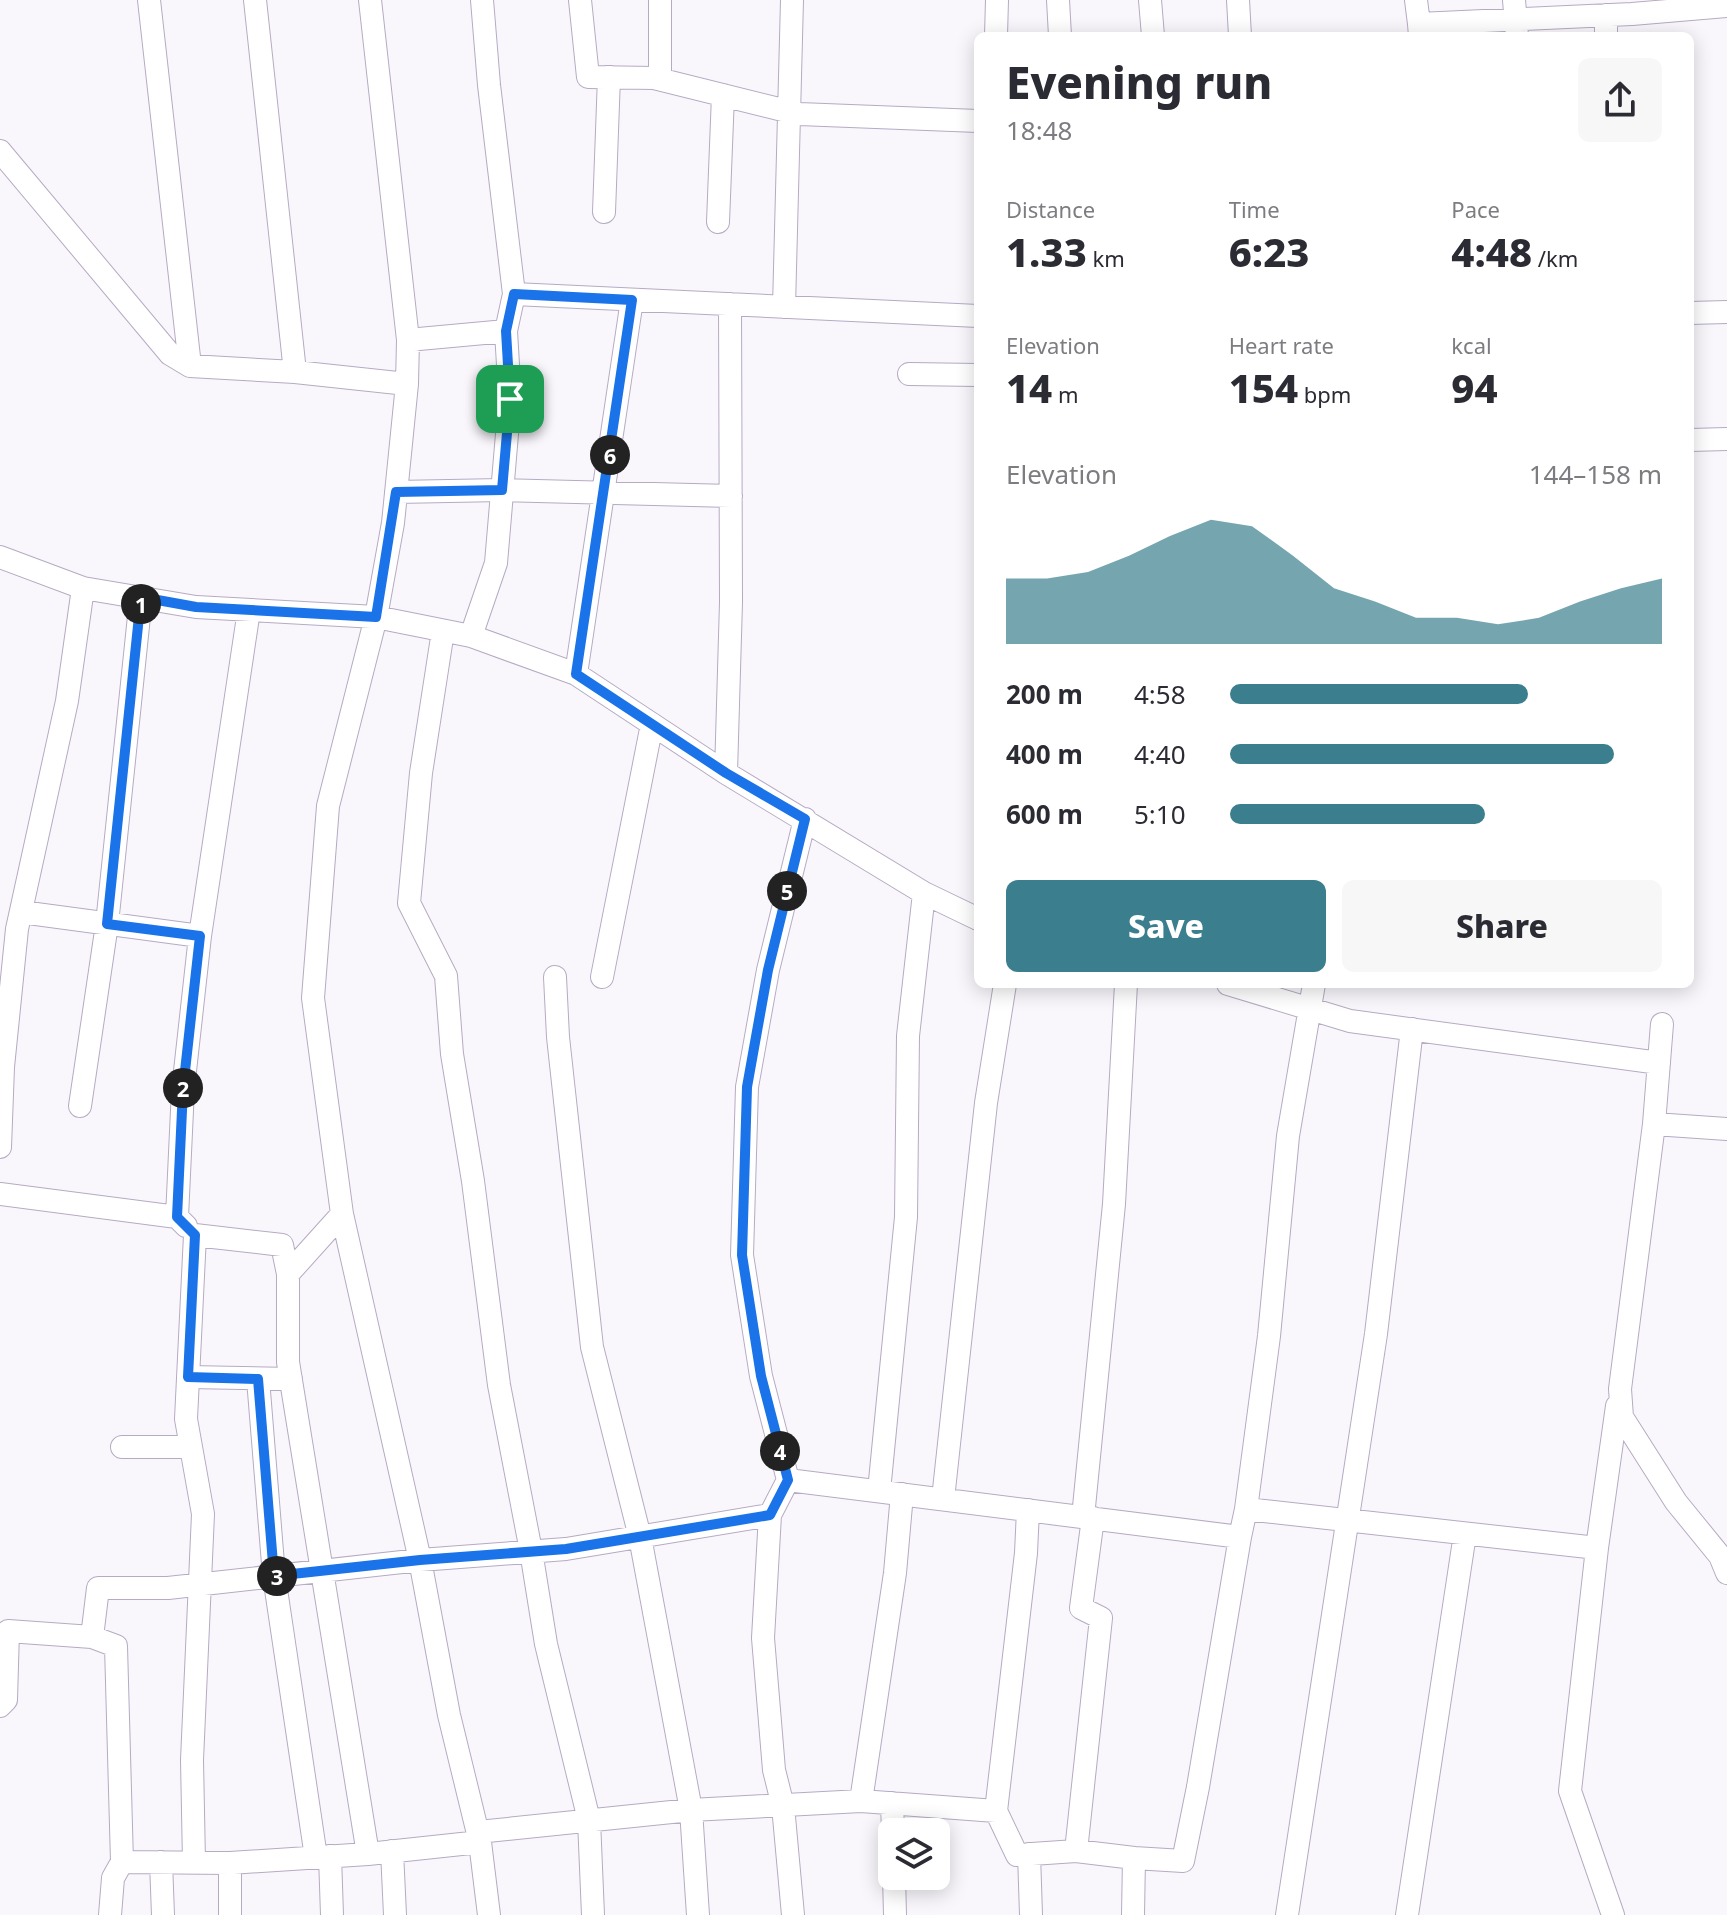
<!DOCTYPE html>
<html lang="en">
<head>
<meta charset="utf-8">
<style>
  :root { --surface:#fff; --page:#f7f7f7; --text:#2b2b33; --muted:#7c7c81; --accent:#3b7f8e }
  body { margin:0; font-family:"Noto Sans",sans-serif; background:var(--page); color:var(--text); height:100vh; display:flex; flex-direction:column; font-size:30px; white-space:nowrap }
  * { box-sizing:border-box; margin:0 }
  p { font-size:26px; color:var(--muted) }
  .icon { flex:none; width:44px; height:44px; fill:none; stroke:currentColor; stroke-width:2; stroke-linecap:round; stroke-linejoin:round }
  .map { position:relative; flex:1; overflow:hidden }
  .sheet { position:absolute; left:974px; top:32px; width:720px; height:956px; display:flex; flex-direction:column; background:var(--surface); border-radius:12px; box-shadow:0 4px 20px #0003 }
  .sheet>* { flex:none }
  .tools { position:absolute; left:878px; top:1818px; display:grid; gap:16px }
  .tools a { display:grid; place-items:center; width:72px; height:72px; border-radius:12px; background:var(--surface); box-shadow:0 4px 20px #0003; font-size:40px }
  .pin { position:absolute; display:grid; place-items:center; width:68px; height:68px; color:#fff; margin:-34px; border-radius:16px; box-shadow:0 4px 12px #0006 }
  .km { position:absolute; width:40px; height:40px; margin:-20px; border-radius:50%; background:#222; color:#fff; font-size:22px; line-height:40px; text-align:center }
  .round { display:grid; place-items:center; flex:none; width:84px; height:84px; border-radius:12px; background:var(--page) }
  .headline { display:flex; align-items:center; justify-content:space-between; height:136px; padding:0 32px }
  h1 { font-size:44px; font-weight:800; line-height:60px }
  .metrics { display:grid; grid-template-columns:repeat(3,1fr); gap:12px; height:136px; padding:8px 32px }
  .metrics div { display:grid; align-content:center }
  .metrics b { font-size:40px; font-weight:800 }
  .metrics small { font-size:22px; font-weight:400 }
  .metrics p { font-size:22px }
  .chart { height:224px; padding:16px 32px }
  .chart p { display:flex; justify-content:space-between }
  .chart svg { width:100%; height:144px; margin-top:8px; fill:var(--accent); opacity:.7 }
  .action { display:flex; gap:16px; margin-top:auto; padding:16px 32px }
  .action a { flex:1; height:92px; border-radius:12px; background:var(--accent); color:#fff; font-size:32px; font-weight:800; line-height:92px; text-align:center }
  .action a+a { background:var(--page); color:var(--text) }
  ul { padding:0 32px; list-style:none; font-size:26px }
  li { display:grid; grid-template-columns:128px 96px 1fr; align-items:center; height:60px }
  li i { height:20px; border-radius:10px; background:var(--accent) }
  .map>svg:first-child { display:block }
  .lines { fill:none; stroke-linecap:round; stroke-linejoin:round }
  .street-casing { stroke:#b5abc3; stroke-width:24 }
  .street { stroke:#fff; stroke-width:22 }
  .route-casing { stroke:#fff; stroke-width:16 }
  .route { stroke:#1a73e8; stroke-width:10 }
</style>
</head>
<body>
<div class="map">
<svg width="1727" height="1915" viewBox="0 0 1727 1915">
  <rect width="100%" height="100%" fill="#f9f7fc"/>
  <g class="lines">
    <!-- street casing -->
    <g class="street-casing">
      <path id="street" d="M149,0L190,366L295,372L407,384
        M255,0L295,372
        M370,0L408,340L407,384L393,523L376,617L328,806L313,998L342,1214L420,1560L449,1715L480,1842L489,1915
        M482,0L489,85L514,294
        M580,0L588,77L654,78L799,114L978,121
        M1058,0L1060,36
        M1150,0L1153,36
        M1238,0L1240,36
        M1416,0L1419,24
        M1514,0L1517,36
        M1606,15V36
        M996,36L997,0
        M1420,36L1419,24L1632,14L1727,6
        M660,79V0
        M0,151L170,354L190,366
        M604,212L609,77
        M718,222L723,95
        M784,307L792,0
        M1690,313L1727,312
        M408,340L506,331L514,294L978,316
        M909,374L978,375
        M1690,440L1727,439
        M396,492L502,490L731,496
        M0,557L83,588L196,607L376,617L471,636L576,674L726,773L924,893L978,919
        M443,631L421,773L409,903L446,976L452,1054L473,1181L499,1385L531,1551L546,1644L589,1820L593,1915
        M471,636L496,563L510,399L506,331
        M576,674L632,300
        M726,773L731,602L730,304
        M21,912L200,936
        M555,977L558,1037L592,1347L640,1537L691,1810L698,1915
        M602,977L652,724
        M1228,984L1350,1021L1659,1063
        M1662,1024L1654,1124L1620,1389L1622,1417L1676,1502L1720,1556L1727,1573
        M80,1106L107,924L141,597
        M1654,1124L1727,1129
        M0,1147L3,1067L17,929L67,701L83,588
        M0,1194L177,1217L186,1226
        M342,1214L288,1274V1362L368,1854L480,1842
        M177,1217L183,1089L200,936L249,610
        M188,1377L291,1379
        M258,1379L274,1576L316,1857
        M122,1447H191
        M788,1480L761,1376L742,1255L747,1087L768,970L805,819
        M879,1491L906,1217L908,1036L924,893
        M943,1499L986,1103L1005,984
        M1246,1509L1269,1336L1288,1136L1314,984
        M1028,1510L1026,1553L996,1811L1017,1855L1076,1851
        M770,1515L763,1638L774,1770L783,1806L793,1915
        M1083,1517L1114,1204L1126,984
        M1093,1518L1081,1608L1101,1618L1076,1851L1134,1858
        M92,1637L116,1646L122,1862L230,1863
        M0,1706L6,1700L8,1631L92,1637L98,1588H168L420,1560L566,1549L770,1515L788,1480L1240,1537L1246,1509L1597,1548
        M861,1801L895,1573L902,1494
        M892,1803L893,1832
        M478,1832L691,1810L861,1801L996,1811
        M392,1851L395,1915
        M1029,1854L1031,1915
        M330,1856L332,1915
        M161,1862L163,1915
        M194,1862L192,1760L203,1514L186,1419L195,1235L282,1245L288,1274
        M894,1876L895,1915
        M110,1915L113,1878L122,1862
        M230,1915V1863L368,1854
        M1133,1915L1134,1858L1183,1861L1198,1787L1240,1537
        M1287,1915L1376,1334L1412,1029
        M1407,1915L1465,1534
        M1613,1915L1570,1791L1597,1548L1617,1406"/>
    </g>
    <!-- street -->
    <use href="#street" class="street"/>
  </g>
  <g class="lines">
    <!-- route casing -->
    <g class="route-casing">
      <path id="route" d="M514,294L632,300L576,674L726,773L805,819L768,970L747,1087L742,1255L761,1376L788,1480L770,1515L566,1549L420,1560L274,1576L258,1379L188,1377L195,1235L177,1217L183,1089L200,936L107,924L141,597L196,607L376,617L396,492L502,490L510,399L506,331Z"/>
    </g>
    <!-- route -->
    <use href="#route" class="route"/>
  </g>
</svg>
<div class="tools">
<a><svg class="icon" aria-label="layers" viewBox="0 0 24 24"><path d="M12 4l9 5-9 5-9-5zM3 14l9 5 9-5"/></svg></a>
</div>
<div class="pin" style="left:510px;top:399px;background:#1e9e55"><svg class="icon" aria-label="arrive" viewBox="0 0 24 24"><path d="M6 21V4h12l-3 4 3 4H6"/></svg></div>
<b class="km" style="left:141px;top:604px">1</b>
<b class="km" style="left:183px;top:1088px">2</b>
<b class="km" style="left:277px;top:1576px">3</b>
<b class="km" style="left:780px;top:1451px">4</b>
<b class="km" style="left:787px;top:891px">5</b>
<b class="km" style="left:610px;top:455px">6</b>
<section class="sheet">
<div class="headline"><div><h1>Evening run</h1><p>18:48</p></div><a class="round"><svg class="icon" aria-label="share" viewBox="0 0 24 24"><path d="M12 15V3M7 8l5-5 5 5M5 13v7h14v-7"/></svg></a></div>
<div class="metrics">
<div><p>Distance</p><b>1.33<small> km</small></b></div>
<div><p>Time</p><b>6:23</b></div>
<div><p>Pace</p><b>4:48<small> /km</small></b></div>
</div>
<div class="metrics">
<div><p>Elevation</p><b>14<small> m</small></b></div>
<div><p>Heart rate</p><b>154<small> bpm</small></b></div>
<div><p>kcal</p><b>94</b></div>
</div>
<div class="chart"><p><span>Elevation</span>144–158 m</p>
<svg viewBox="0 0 160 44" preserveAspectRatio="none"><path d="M0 44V24L10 24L20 22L30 17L40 11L50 6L60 8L70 17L80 27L90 31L100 36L110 36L120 38L130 36L140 31L150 27L160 24V44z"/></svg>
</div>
<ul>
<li><b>200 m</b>4:58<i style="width:69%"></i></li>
<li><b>400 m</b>4:40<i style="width:89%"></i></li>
<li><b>600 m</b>5:10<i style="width:59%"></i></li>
</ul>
<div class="action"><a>Save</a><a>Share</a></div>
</section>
</div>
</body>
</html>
